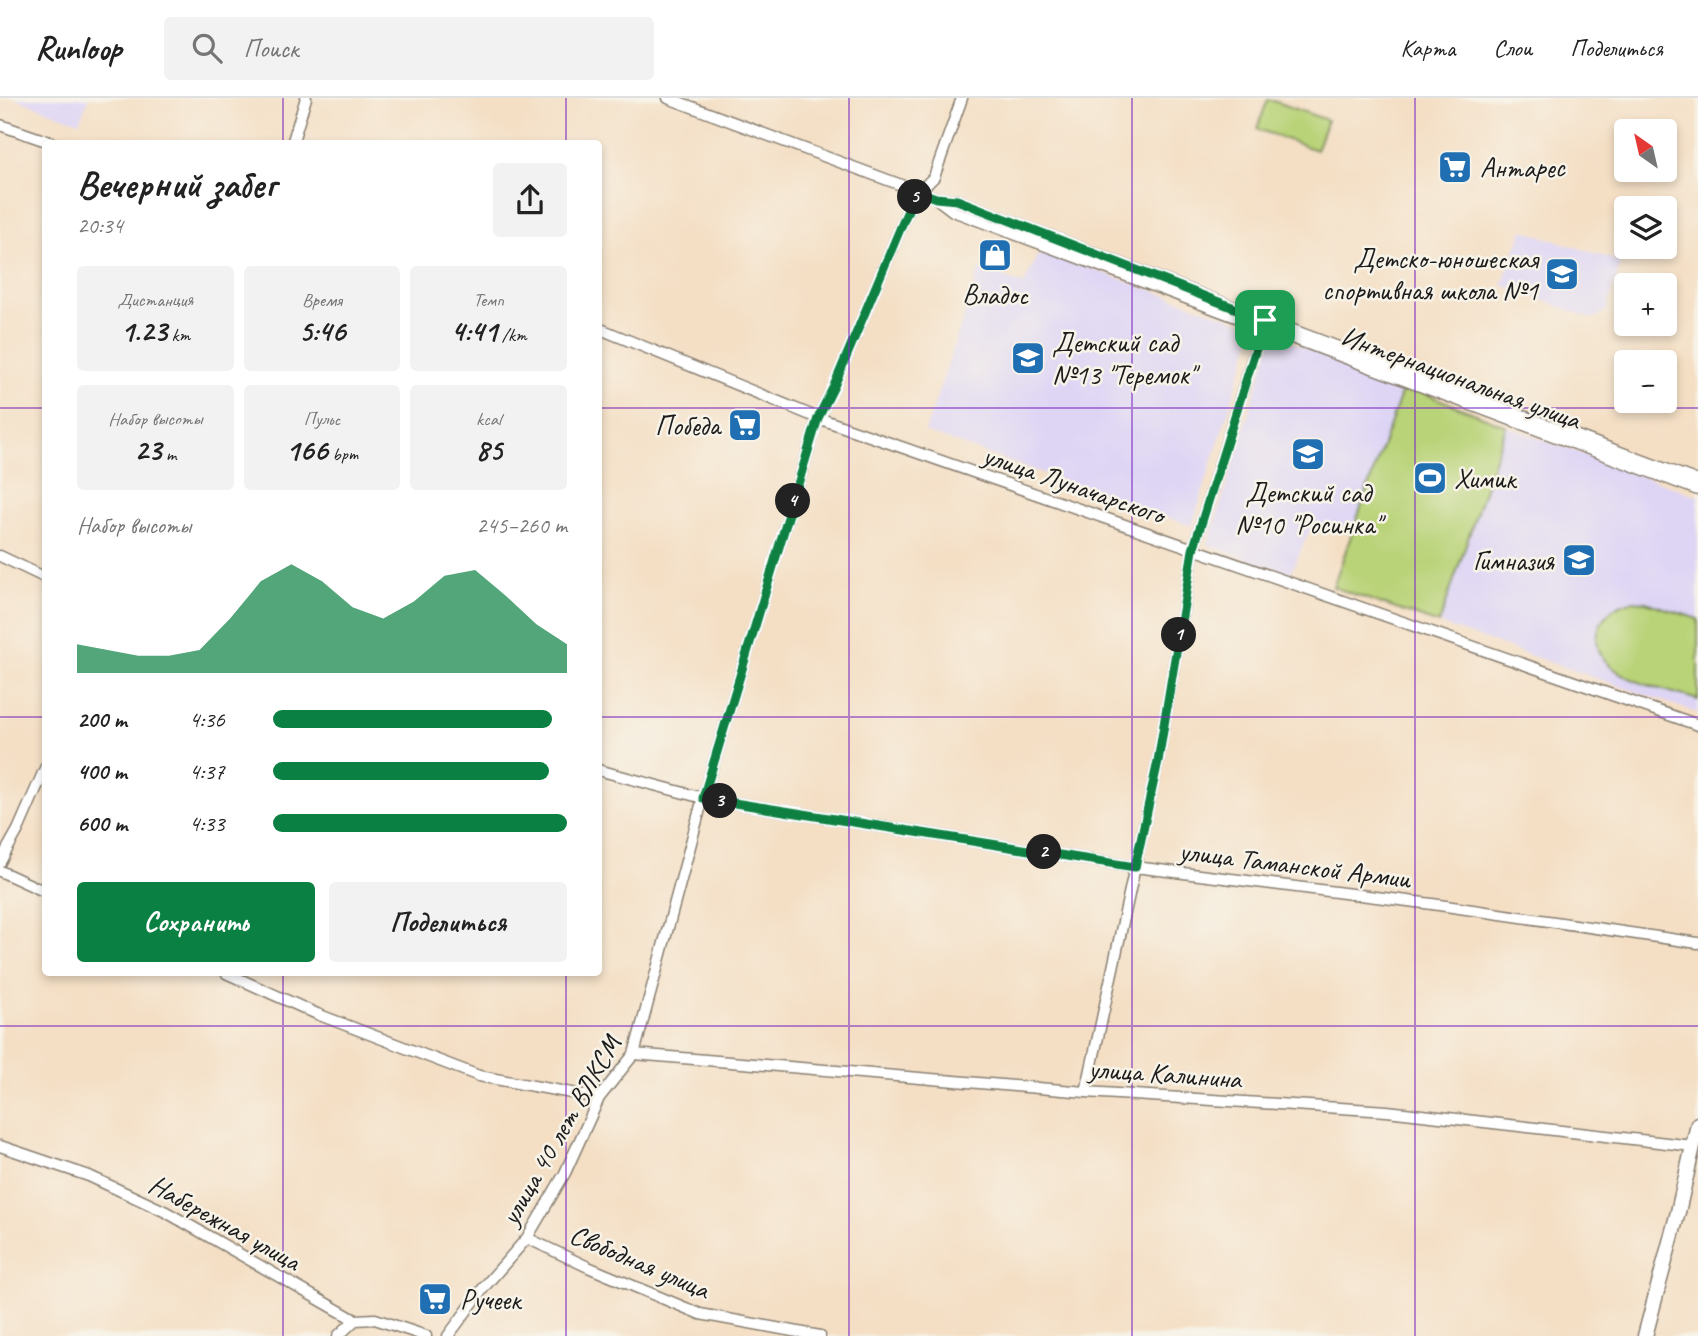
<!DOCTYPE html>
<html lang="ru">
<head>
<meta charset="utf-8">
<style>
  :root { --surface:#fff; --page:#f2f2f2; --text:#222; --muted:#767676; --line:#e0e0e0; --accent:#0b8043 }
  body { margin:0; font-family:Caveat,sans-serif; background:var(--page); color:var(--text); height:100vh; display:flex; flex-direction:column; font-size:26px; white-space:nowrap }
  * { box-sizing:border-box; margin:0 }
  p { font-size:23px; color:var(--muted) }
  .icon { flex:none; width:38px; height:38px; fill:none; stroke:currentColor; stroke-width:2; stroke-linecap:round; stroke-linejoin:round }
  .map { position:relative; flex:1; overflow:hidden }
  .drawer { position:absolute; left:42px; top:42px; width:560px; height:836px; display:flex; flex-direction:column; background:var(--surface); border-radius:7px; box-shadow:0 4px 10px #0003 }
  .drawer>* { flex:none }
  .needle { width:46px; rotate:326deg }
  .fabs { position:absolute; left:1614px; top:21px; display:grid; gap:14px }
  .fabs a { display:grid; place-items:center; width:63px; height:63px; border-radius:7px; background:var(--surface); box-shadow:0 4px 10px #0003; font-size:35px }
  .pin { position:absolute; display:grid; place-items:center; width:60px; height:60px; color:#fff; margin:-30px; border-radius:14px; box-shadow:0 4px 10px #0006 }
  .km { position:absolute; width:35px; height:35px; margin:-18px; border-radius:50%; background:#222; color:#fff; font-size:19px; line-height:35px; text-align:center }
  .round { display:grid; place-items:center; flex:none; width:74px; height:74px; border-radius:7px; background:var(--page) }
  .summary { display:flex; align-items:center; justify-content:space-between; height:119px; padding:0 35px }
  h1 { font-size:38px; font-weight:600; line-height:52px }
  .stats { display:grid; grid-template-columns:repeat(3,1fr); gap:10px; height:119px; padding:7px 35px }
  .stats div { display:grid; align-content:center; border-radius:7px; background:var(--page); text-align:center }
  .stats b { font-size:30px; font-weight:600 }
  .stats small { font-size:19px; font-weight:400 }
  .stats p { font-size:19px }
  .chart { height:196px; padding:14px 35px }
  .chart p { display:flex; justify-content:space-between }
  .chart svg { width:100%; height:126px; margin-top:7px; fill:var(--accent); opacity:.7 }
  .primary-button { display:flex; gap:14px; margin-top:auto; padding:14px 35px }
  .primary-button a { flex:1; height:80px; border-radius:7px; background:var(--accent); color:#fff; font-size:28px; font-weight:600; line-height:80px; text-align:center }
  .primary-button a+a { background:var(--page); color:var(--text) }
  ul { padding:0 35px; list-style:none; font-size:23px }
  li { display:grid; grid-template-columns:112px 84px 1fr; align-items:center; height:52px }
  li i { height:18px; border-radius:9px; background:var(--accent) }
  header { display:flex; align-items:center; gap:42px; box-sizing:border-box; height:98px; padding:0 35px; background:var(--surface); border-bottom:2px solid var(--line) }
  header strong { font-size:33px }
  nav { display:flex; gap:38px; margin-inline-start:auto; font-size:24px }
  .search { width:490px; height:63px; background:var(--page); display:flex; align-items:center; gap:18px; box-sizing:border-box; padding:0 24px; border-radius:7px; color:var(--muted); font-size:26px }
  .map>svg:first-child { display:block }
  .built { fill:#ded5f5 }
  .green { fill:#b9d378; stroke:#6a784a; stroke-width:2 }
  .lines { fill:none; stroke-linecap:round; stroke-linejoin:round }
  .minor-casing { stroke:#887e70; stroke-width:13 }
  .major-casing { stroke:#887e70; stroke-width:17 }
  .minor { stroke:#fff; stroke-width:10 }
  .major { stroke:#fff; stroke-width:14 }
  .route-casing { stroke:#fff; stroke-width:14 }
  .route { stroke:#0b8043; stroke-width:9 }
  .grid { fill:none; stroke:#7b2cbf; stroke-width:2; stroke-opacity:0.55 }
  .labels { text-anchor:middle; stroke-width:5; stroke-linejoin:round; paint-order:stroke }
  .poi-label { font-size:28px; fill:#1c1c1c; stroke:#f7f3e8; text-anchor:start }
  .street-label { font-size:28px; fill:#1c1c1c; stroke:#f7f3e8 }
</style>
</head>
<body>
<header>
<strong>Runloop</strong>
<div class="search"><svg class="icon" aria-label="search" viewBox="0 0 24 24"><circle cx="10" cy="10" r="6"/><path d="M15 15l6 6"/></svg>Поиск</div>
<nav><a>Карта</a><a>Слои</a><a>Поделиться</a></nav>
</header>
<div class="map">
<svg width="1698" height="1238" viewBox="0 0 1698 1238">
  <rect width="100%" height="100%" fill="#f7f3e8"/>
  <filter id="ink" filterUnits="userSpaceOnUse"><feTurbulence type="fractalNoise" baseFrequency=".0143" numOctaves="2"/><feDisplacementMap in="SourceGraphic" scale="14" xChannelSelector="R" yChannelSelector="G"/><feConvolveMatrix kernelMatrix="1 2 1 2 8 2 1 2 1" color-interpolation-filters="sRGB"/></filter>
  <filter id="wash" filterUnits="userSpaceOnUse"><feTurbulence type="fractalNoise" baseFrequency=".00686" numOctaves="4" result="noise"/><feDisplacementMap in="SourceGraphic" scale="28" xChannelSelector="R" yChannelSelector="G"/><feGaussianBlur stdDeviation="1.57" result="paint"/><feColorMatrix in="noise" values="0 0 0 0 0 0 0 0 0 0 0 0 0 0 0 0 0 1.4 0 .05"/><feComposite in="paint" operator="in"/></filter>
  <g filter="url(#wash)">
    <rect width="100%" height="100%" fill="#f4dfc5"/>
    <!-- built -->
    <path class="built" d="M14,0H89L79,24Z
      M1523,132L1621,164L1606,213L1593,221L1502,187Z
      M1045,154L1255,229L1192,428L925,334L980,170L1024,187L1037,158Z
      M1273,237L1404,287L1353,432L1313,425L1290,476L1208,447Z
      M1506,328L1698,398V615L1439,526Z"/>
    <!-- green -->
    <path class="green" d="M1268,1L1327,22L1316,52L1257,31Z
      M1404,287L1506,328L1439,526L1333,489Z
      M1631,503L1646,504L1698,521V602C1665,591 1584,579 1599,530C1604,515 1616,507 1631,503Z"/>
  </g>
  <g filter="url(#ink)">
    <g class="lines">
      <!-- minor casing -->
      <g class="minor-casing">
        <path id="minor" d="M668,0L936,100L957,102L1306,237L1698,383
          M0,27L55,46
          M292,46L306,0
          M936,100L953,113L1698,392
          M598,230L818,320L1698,627
          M0,458L46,480
          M598,672L703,700L1135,769L1432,806L1698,845
          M0,764L18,732L46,668
          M0,773L46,794
          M226,875L317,916L479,978L599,1000
          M634,956L1086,994L1387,1013L1693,1048
          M1086,994L1158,663L1193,452L1264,224
          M0,1048L89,1078L166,1114L355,1222L375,1221L426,1238
          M527,1140L588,1169L700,1216L820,1238
          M338,1238L355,1222
          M448,1238L485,1188L527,1140L565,1075L599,1000L634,956L703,700L818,320L834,288L911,105L919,94L934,79L962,0"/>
      </g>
      <!-- major casing -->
      <g class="major-casing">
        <path id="major" d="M1645,1238L1678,1114L1698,1026"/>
      </g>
      <!-- minor -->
      <use href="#minor" class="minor"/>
      <!-- major -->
      <use href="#major" class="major"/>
    </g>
  </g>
  <g class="lines" filter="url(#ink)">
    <!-- route casing -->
    <g class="route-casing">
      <path id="route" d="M919,94L936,100L957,102L1265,222L1193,452L1158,663L1135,769L703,700L818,320L834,288L911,105Z"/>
    </g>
    <!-- route -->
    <use href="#route" class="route"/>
  </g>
  <!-- grid -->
  <path class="grid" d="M283,0V46M566,0V46M849,0V1238M1132,0V1238M1415,0V1238M0,310H46M598,310H1698M0,619H46M598,619H1698M283,875V1238M566,875V1238M0,928H1698"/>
  <!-- icons -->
  <defs>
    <g id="supermarket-square" transform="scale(1.75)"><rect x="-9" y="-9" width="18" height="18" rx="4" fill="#1f6fb2" stroke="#f7f3e8"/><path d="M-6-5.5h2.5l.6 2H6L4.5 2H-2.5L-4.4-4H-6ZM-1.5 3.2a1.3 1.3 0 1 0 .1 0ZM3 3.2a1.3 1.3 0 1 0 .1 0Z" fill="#fff"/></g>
    <g id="shop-square" transform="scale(1.75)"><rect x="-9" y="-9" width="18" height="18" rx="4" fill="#1f6fb2" stroke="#f7f3e8"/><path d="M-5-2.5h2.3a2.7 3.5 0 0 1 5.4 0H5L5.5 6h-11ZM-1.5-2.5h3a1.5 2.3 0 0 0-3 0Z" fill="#fff"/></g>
    <g id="school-square" transform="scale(1.75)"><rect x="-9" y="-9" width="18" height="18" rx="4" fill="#1f6fb2" stroke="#f7f3e8"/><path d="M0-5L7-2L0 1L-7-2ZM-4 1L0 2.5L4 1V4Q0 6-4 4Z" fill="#fff"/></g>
    <g id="stadium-square" transform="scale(1.75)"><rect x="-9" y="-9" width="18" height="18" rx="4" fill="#1f6fb2" stroke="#f7f3e8"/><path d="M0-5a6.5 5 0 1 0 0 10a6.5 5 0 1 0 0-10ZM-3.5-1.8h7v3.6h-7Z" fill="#fff"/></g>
  </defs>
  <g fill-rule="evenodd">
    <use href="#supermarket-square" x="1455" y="69"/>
    <use href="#shop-square" x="995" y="157"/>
    <use href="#school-square" x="1562" y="176"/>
    <use href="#school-square" x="1028" y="260"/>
    <use href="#supermarket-square" x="745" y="327"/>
    <use href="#school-square" x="1308" y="356"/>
    <use href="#stadium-square" x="1430" y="380"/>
    <use href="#school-square" x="1579" y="462"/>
    <use href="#supermarket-square" x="435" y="1201"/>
  </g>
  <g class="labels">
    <!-- poi labels -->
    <g class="poi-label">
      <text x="1480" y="79">Антарес</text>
      <text x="1538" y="170" text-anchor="end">Детско-юношеская<tspan x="1538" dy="32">спортивная школа №1</tspan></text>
      <text x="995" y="206" text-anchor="middle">Владос</text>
      <text x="1052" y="254">Детский сад<tspan x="1052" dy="32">№13 "Теремок"</tspan></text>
      <text x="720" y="337" text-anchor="end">Победа</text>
      <text x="1454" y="390">Химик</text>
      <text x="1308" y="404" text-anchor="middle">Детский сад<tspan x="1308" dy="32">№10 "Росинка"</tspan></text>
      <text x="1554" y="472" text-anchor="end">Гимназия</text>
      <text x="460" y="1211">Ручеек</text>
    </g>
    <!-- street labels -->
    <g class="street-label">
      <text transform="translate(1461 279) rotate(20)" y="10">Интернациональная улица</text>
      <text transform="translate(1074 386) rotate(19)" y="10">улица Луначарского</text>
      <text transform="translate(1295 766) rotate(7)" y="10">улица Таманской Армии</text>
      <text transform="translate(1165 975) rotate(4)" y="10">улица Калинина</text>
      <text transform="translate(560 1032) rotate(-60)" y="10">улица 40 лет ВЛКСМ</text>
      <text transform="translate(225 1124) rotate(29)" y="10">Набережная улица</text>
      <text transform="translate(640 1163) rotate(23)" y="10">Свободная улица</text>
    </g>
  </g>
</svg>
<div class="fabs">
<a><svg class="needle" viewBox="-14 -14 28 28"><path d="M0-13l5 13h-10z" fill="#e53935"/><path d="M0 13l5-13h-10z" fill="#767676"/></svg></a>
<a><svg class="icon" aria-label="layers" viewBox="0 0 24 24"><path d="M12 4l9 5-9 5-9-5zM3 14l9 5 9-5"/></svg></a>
<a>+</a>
<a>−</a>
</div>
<div class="pin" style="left:1265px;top:222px;background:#1e9e55"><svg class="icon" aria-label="arrive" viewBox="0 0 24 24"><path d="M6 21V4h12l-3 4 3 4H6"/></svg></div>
<b class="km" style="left:1179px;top:537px">1</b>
<b class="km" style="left:1044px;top:754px">2</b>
<b class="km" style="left:720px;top:703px">3</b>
<b class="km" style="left:793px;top:403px">4</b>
<b class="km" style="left:915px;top:99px">5</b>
<section class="drawer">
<div class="summary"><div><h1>Вечерний забег</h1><p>20:34</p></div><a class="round"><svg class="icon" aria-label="share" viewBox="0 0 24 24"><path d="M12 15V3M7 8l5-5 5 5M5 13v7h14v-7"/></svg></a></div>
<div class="stats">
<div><p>Дистанция</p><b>1.23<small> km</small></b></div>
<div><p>Время</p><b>5:46</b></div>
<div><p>Темп</p><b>4:41<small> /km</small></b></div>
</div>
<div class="stats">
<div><p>Набор высоты</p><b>23<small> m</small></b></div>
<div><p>Пульс</p><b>166<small> bpm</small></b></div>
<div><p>kcal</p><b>85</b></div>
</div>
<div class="chart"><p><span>Набор высоты</span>245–260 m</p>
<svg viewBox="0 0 160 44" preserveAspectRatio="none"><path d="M0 44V34L10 36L20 38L30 38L40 36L50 25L60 12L70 6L80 12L90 21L100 25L110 19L120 10L130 8L140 17L150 27L160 34V44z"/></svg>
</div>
<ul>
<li><b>200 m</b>4:36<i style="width:95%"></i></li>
<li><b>400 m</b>4:37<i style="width:94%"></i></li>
<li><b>600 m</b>4:33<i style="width:100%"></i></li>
</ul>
<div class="primary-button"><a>Сохранить</a><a>Поделиться</a></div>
</section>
</div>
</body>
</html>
